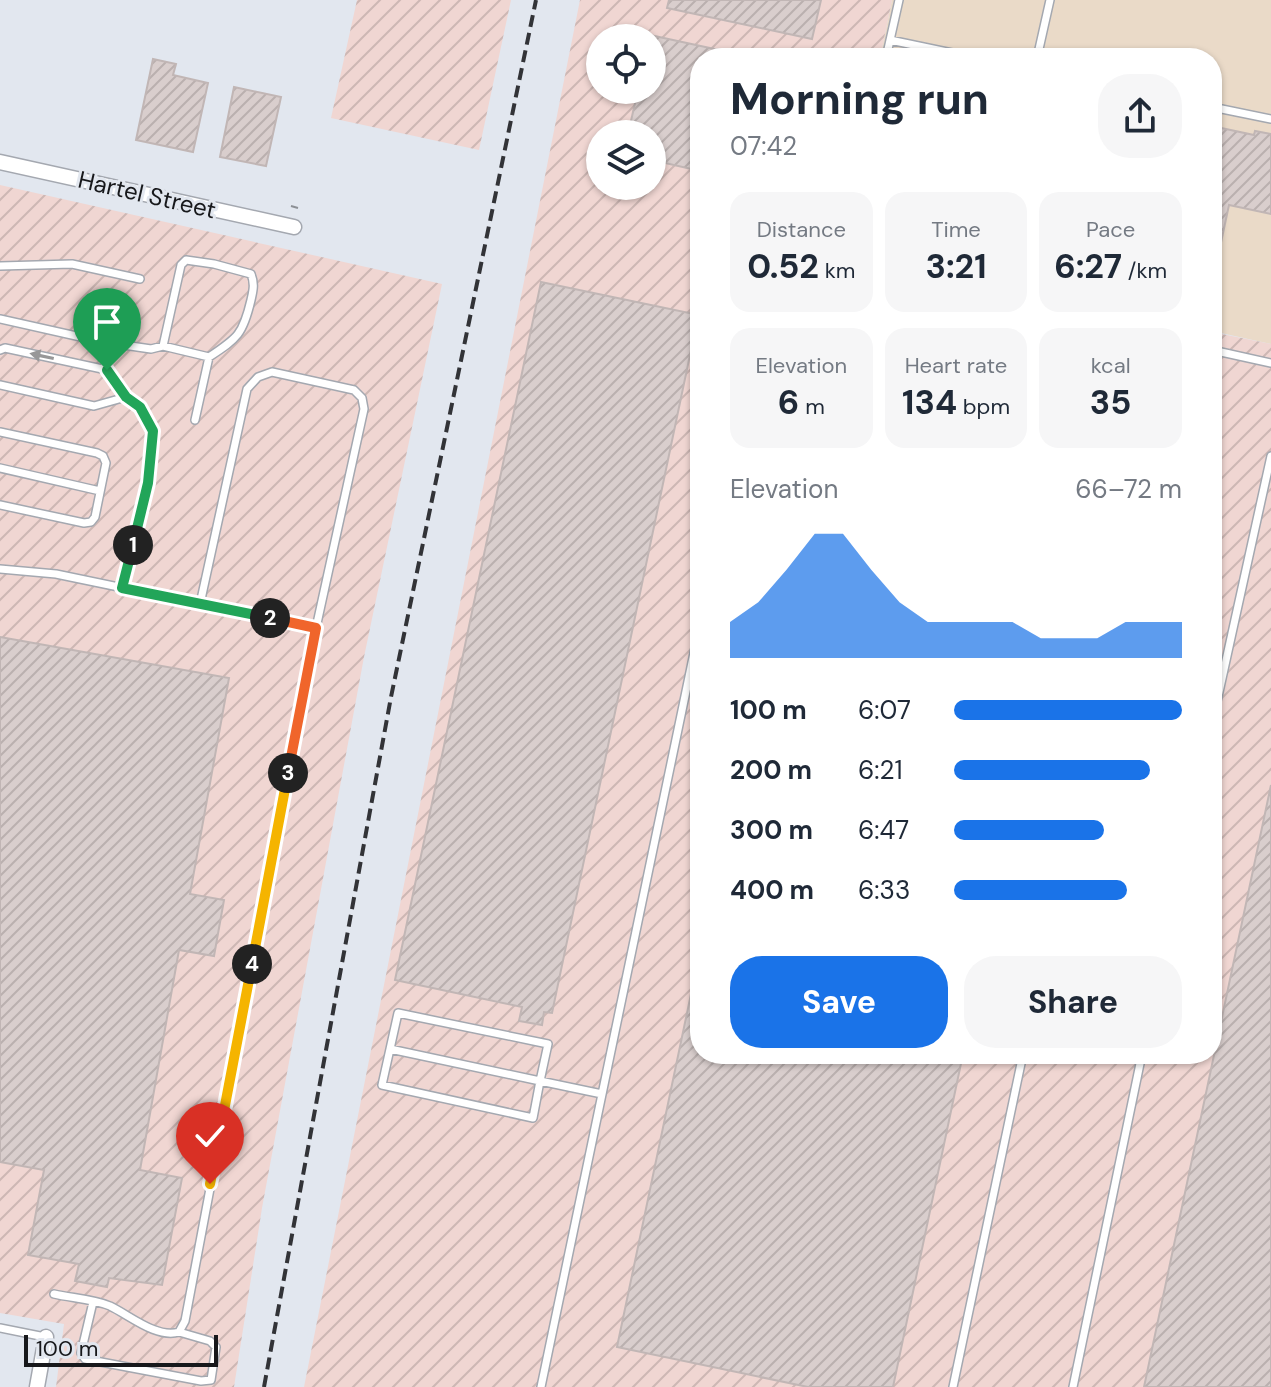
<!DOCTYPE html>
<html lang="en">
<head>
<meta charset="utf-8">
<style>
  :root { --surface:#fff; --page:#f6f6f7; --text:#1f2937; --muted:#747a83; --accent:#1a73e8 }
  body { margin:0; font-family:"DM Sans",sans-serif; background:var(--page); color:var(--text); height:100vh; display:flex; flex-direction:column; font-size:30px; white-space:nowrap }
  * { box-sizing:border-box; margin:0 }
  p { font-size:26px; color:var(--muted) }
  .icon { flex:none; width:44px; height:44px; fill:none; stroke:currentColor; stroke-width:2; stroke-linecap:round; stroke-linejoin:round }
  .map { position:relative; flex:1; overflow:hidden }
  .panel { position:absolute; left:690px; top:48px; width:532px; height:1016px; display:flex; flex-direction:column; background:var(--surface); border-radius:32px; box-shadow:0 2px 6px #0004 }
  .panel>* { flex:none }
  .controls { position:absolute; left:586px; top:24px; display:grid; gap:16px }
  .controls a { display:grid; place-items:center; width:80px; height:80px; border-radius:50%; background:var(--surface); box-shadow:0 2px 6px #0004; font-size:40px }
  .scale { position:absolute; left:24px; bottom:20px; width:194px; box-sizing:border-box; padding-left:8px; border:4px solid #17181b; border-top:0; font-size:22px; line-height:28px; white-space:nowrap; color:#17181b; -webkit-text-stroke:6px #e2e7ef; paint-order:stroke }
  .pin { position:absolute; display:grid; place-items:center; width:68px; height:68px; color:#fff; margin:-82px -34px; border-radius:50% 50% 50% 0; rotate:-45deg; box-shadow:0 0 8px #0007 }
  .pin .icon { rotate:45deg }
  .km { position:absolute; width:40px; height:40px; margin:-20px; border-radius:50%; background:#222; color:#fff; font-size:22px; line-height:40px; text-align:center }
  .round { display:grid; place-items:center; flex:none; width:84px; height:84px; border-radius:32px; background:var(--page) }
  .headline { display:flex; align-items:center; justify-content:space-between; height:136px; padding:0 40px }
  h1 { font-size:44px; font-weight:700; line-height:60px }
  .metrics { display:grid; grid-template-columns:repeat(3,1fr); gap:12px; height:136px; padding:8px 40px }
  .metrics div { display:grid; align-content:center; border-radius:20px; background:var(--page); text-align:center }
  .metrics b { font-size:34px; font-weight:700 }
  .metrics small { font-size:22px; font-weight:400 }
  .metrics p { font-size:22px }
  .chart { height:224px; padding:16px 40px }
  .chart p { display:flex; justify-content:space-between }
  .chart svg { width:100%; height:144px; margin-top:8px; fill:var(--accent); opacity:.7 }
  .cta { display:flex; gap:16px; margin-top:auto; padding:16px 40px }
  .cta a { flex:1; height:92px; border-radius:32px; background:var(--accent); color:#fff; font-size:32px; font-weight:700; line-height:92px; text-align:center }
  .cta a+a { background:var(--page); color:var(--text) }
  ul { padding:0 40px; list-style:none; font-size:26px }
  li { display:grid; grid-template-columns:128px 96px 1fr; align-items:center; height:60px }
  li i { height:20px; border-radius:10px; background:var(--accent) }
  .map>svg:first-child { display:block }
  .commercial { fill:#eadac8 }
  .industrial { fill:url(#industrial-furrows); fill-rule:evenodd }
  .building { fill:url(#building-hatch); stroke:#c1b6b5; stroke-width:2 }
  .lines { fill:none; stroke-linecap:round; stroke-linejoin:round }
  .service-casing { stroke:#a4a8b0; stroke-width:10 }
  .minor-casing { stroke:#a4a8b0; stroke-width:17 }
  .path { stroke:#8c9095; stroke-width:2; stroke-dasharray:8 4; stroke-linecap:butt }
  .service { stroke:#fff; stroke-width:7 }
  .minor { stroke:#fff; stroke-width:14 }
  .rail { stroke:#323337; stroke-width:4; stroke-dasharray:12 6; stroke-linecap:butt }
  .oneway { fill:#979798 }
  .split-1-casing { stroke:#fff; stroke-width:16 }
  .split-2-casing { stroke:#fff; stroke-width:16 }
  .split-3-casing { stroke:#fff; stroke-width:16 }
  .split-4-casing { stroke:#fff; stroke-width:16 }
  .split-5-casing { stroke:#fff; stroke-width:16 }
  .split-1 { stroke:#22a559; stroke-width:10 }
  .split-2 { stroke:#22a559; stroke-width:10 }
  .split-3 { stroke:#f0652b; stroke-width:10 }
  .split-4 { stroke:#f5b400; stroke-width:10 }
  .split-5 { stroke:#f5b400; stroke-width:10 }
  .labels { text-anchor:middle; stroke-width:6; stroke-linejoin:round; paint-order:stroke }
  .street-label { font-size:24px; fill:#17181b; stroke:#e2e7ef }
</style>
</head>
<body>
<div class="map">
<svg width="1271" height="1387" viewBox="0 0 1271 1387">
  <defs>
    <pattern id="industrial-furrows" width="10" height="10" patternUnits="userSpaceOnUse" patternTransform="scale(2)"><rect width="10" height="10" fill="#f0d6d2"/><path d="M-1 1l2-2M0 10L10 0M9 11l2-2" fill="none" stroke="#cdb7b4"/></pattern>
    <pattern id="building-hatch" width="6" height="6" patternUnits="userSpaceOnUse" patternTransform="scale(2)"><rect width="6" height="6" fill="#d9cecd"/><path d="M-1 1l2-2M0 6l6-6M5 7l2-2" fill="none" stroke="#bab0af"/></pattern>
  </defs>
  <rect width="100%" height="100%" fill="#e2e7ef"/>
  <!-- commercial -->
  <path class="commercial" d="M892,0H1271V344L1212,331V58H880Z"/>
  <!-- industrial -->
  <path class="industrial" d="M357,0H511L479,150L331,118Z
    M580,0H892L880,58H700V1054H1212V332L1271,344V1387H304ZM600,38H652V90H600ZM600,134H652V186H600Z
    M0,185L442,284L364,657L262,1208L234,1387H56L64,1324L0,1313Z"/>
  <!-- building -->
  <path class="building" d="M669,0H821L812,39L667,8Z
    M650,35L756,58H700V171L652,160V134H628L638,90H652V38H649Z
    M153,59L176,64L173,75L208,83L193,152L136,140Z
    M234,87L281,97L266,166L220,157Z
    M1212,126L1254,135L1255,131L1271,134V214L1229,205L1219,252L1212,250Z
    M541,282L694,314L691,330L695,331L552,1013L544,1012L542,1025L519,1021L522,1007L395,980Z
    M0,637L229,678L190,894L224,900L214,956L179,950L140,1170L182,1178L162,1285L109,1278L107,1287L75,1281L79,1264L28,1255L44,1170L0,1162Z
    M1271,785V1387H1144Z
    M700,951V1054H963L893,1387H808L617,1347Z"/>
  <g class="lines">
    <!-- service casing -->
    <g class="service-casing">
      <path id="service" d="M890,40L976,58
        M886,58L899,0
        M1037,58L1050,0
        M1212,107L1271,119
        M0,266L72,264L140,279
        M0,319L103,342L151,349L163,346L209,357C238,338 243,334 251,300C253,291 255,284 251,274L214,264L186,260L181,265L163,346
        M0,350L5,348L107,370L126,397L140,407L153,431L148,483L122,588
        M1212,350L1271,363
        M0,385L94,406L126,397
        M195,420L209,357
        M0,432L97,453L103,456L106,463L95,517L91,522L84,523L0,505
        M0,468L100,491
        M0,569L56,574L316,628L185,1321L179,1332C157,1339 129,1315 110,1306C93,1299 71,1298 54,1294
        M200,604L247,389L258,377L272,372L354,390L362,398L364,409L316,628
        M1212,724L1271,456
        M1212,952L1214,942
        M390,1049L540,1081L548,1044L398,1013L382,1085L533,1118L540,1081L602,1094
        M93,1302L81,1353L85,1359L201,1381L211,1380L216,1347L210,1341L179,1332
        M0,1328L45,1337
        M541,1387L700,624
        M953,1387L1023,1054
        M1073,1387L1142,1054"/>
    </g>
    <!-- minor casing -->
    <g class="minor-casing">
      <path id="minor" d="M0,162L294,227
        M37,1387L46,1337"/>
    </g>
    <!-- path -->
    <path class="path" d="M291,206L298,208"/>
    <!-- service -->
    <use href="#service" class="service"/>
    <!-- minor -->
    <use href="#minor" class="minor"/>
    <!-- rail -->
    <path class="rail" d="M264,1387L391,697L536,0"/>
  </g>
  <!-- one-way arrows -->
  <defs><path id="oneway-solid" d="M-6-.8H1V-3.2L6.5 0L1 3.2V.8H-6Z" transform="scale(2)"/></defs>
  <use class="oneway" href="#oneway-solid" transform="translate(42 356) rotate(-168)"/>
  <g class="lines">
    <!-- split-1 casing -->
    <g class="split-1-casing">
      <path id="split-1" d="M107,370L126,397L140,407L153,431L148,483L133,545"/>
    </g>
    <!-- split-2 casing -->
    <g class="split-2-casing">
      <path id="split-2" d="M133,545L122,588L270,618"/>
    </g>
    <!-- split-3 casing -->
    <g class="split-3-casing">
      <path id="split-3" d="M270,618L316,628L288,773"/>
    </g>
    <!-- split-4 casing -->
    <g class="split-4-casing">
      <path id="split-4" d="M252,964L288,773"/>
    </g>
    <!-- split-5 casing -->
    <g class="split-5-casing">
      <path id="split-5" d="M210,1184L252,964"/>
    </g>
    <!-- split-1 -->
    <use href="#split-1" class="split-1"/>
    <!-- split-2 -->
    <use href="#split-2" class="split-2"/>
    <!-- split-3 -->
    <use href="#split-3" class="split-3"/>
    <!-- split-4 -->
    <use href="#split-4" class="split-4"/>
    <!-- split-5 -->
    <use href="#split-5" class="split-5"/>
  </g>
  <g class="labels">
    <!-- street labels -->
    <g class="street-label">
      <text transform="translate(147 195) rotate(13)" y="8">Hartel Street</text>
    </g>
  </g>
</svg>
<div class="controls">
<a><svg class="icon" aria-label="locate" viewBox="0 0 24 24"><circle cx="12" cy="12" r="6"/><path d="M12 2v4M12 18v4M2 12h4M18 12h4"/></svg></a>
<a><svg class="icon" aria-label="layers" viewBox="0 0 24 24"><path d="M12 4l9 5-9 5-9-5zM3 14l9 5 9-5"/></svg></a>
</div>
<div class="scale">100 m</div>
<div class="pin" style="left:107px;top:370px;background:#1e9e55"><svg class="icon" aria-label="arrive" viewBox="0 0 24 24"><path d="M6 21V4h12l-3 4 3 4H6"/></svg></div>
<div class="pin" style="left:210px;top:1184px;background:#d93025"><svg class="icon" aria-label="check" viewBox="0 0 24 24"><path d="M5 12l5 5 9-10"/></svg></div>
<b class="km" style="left:133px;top:545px">1</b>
<b class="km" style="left:270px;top:618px">2</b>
<b class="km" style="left:288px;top:773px">3</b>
<b class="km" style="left:252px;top:964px">4</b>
<section class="panel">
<div class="headline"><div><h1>Morning run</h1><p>07:42</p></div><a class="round"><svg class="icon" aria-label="share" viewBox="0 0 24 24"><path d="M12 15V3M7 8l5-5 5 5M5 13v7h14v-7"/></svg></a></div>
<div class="metrics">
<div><p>Distance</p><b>0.52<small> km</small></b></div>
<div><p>Time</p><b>3:21</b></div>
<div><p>Pace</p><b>6:27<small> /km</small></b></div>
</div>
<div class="metrics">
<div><p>Elevation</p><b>6<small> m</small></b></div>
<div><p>Heart rate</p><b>134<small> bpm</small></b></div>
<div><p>kcal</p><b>35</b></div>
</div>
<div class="chart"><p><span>Elevation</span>66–72 m</p>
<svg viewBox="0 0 160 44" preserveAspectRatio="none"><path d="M0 44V33L10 27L20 17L30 6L40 6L50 17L60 27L70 33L80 33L90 33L100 33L110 38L120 38L130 38L140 33L150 33L160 33V44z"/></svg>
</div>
<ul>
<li><b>100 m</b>6:07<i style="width:100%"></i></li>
<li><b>200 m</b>6:21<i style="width:86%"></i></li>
<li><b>300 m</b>6:47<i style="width:66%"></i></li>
<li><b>400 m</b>6:33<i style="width:76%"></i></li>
</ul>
<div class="cta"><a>Save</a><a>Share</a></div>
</section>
</div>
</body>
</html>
